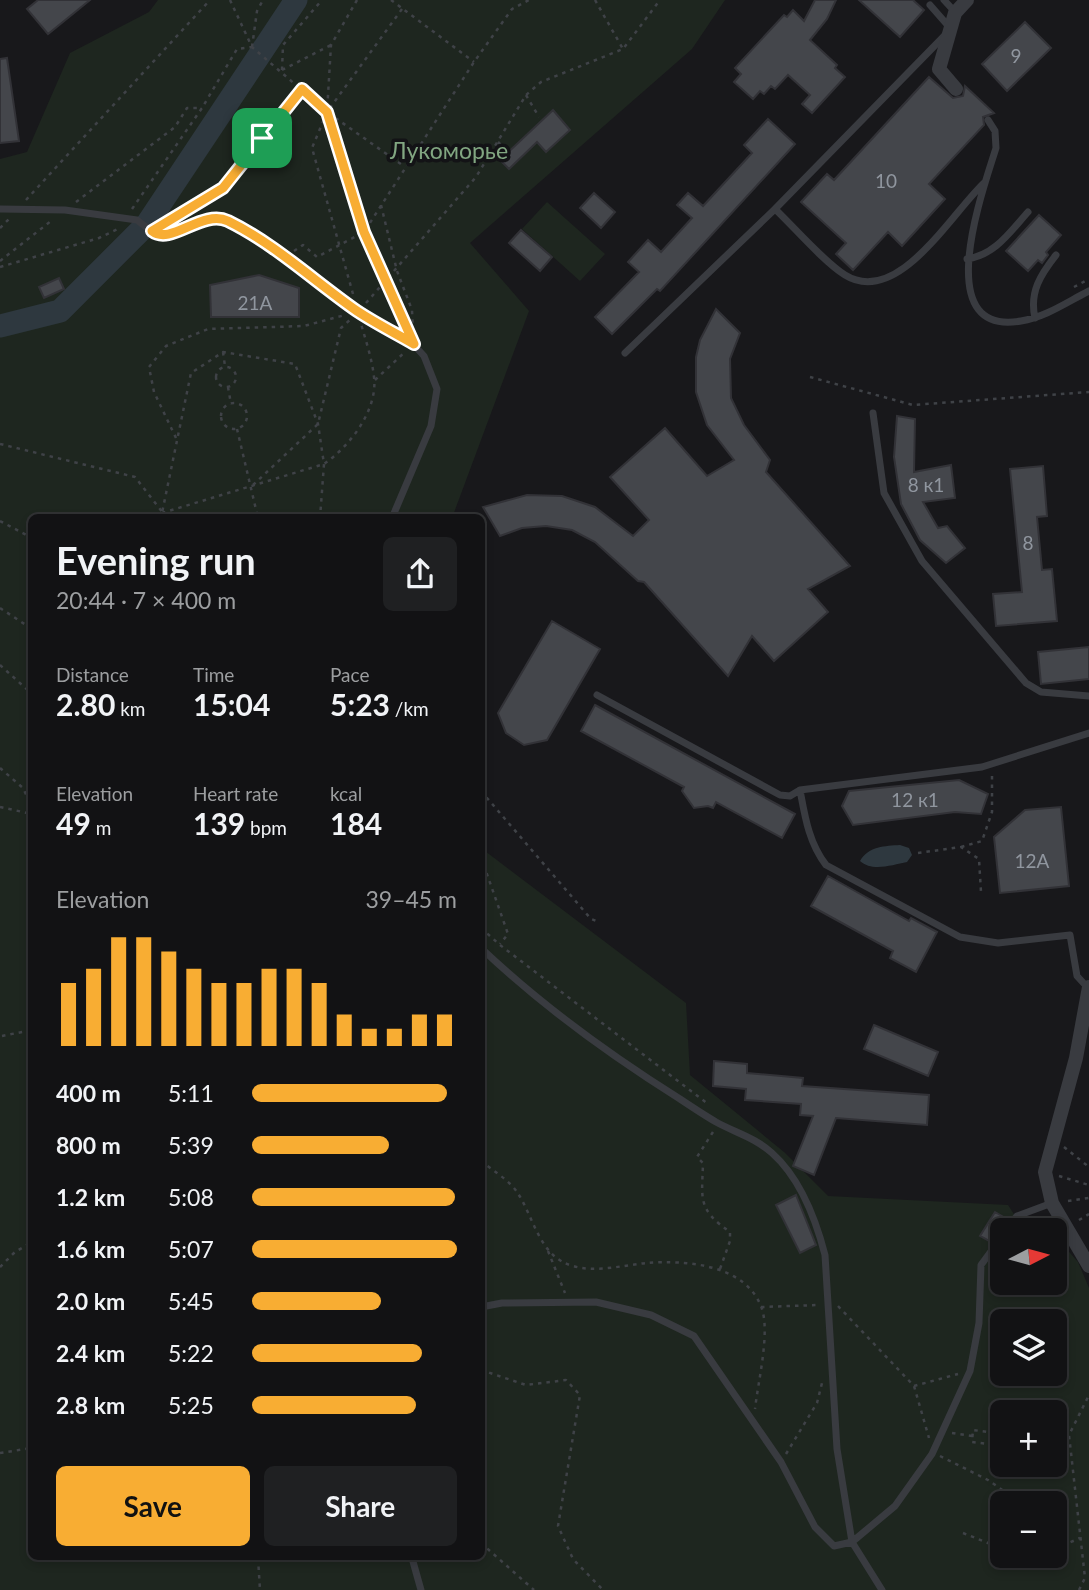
<!DOCTYPE html>
<html lang="en">
<head>
<meta charset="utf-8">
<style>
  :root { --surface:#121214; --page:#1f2022; --text:#f1f3f6; --muted:#9c9ea0; --line:#313234; --accent:#f8ad33 }
  body { margin:0; font-family:Lato,sans-serif; background:var(--page); color:var(--text); height:100vh; display:flex; flex-direction:column; font-size:26px; white-space:nowrap }
  * { box-sizing:border-box; margin:0 }
  p { font-size:23px; color:var(--muted) }
  .icon { flex:none; width:38px; height:38px; fill:none; stroke:currentColor; stroke-width:2; stroke-linecap:round; stroke-linejoin:round }
  .map { position:relative; flex:1; overflow:hidden }
  .sheet { position:absolute; left:28px; top:514px; width:457px; height:1046px; display:flex; flex-direction:column; background:var(--surface); border-radius:10px; box-shadow:0 4px 10px #0003,0 0 0 2px var(--line) }
  .sheet>* { flex:none }
  .needle { width:46px; rotate:84deg }
  .buttons { position:absolute; left:990px; top:1218px; display:grid; gap:14px }
  .buttons a { display:grid; place-items:center; width:77px; height:77px; border-radius:10px; background:var(--surface); box-shadow:0 4px 10px #0003,0 0 0 2px var(--line); font-size:35px }
  .pin { position:absolute; display:grid; place-items:center; width:60px; height:60px; color:#fff; margin:-30px; border-radius:14px; box-shadow:0 4px 10px #0006 }
  .round { display:grid; place-items:center; flex:none; width:74px; height:74px; border-radius:10px; background:var(--page) }
  .head { display:flex; align-items:center; justify-content:space-between; height:119px; padding:0 28px }
  h1 { font-size:38px; font-weight:700; line-height:52px }
  .figures { display:grid; grid-template-columns:repeat(3,1fr); gap:10px; height:119px; padding:7px 28px }
  .figures div { display:grid; align-content:center }
  .figures b { font-size:30px; font-weight:700 }
  .figures small { font-size:19px; font-weight:400 }
  .figures p { font-size:19px }
  .chart { height:196px; padding:14px 28px }
  .chart p { display:flex; justify-content:space-between }
  .chart svg { width:100%; height:126px; margin-top:7px; stroke:var(--accent); stroke-width:6 }
  .button { display:flex; gap:14px; margin-top:auto; padding:14px 28px }
  .button a { flex:1; height:80px; border-radius:10px; background:var(--accent); color:#111; font-size:28px; font-weight:700; line-height:80px; text-align:center }
  .button a+a { background:var(--page); color:var(--text) }
  ul { padding:0 28px; list-style:none; font-size:23px }
  li { display:grid; grid-template-columns:112px 84px 1fr; align-items:center; height:52px }
  li i { height:18px; border-radius:9px; background:var(--accent) }
  .map>svg:first-child { display:block }
  .green { fill:#1e261f; fill-rule:evenodd }
  .water { fill:#2e383f }
  .lines { fill:none; stroke-linecap:round; stroke-linejoin:round }
  .river { stroke:#2e383f; stroke-width:23 }
  .building { fill:#44464b; stroke:#323237; stroke-width:2 }
  .path { stroke:#3f4247; stroke-width:2.5; stroke-dasharray:3.5 5; stroke-linecap:butt }
  .lane { stroke:#393b40; stroke-width:7 }
  .street { stroke:#393b40; stroke-width:14 }
  .route-casing { stroke:#fff; stroke-width:14 }
  .route { stroke:#f8ad33; stroke-width:9 }
  .labels { text-anchor:middle; stroke-width:7; stroke-linejoin:round; paint-order:stroke }
  .number-label { font-size:19px; fill:#90969f }
  .park-label { font-size:23px; fill:#81a681; stroke:#131316 }
</style>
</head>
<body>
<div class="map">
<svg width="1089" height="1590" viewBox="0 0 1089 1590">
  <rect width="100%" height="100%" fill="#18181b"/>
  <!-- green -->
  <path class="green" d="M158,0H725L692,49L470,243L529,311L452,518H32V1558H481V848L686,1003L690,1075L784,1152L828,1196L1008,1205L1019,1222L1046,1226L1050,1230H1003V1283H1055V1236L1078,1262L1089,1288V1590H0V159L27,152L70,53L149,12ZM1003,1321H1055V1374H1003ZM1003,1412H1055V1465H1003ZM1003,1503H1055V1556H1003Z
    M547,202L605,254L580,281L522,229Z"/>
  <!-- water -->
  <path class="water" d="M900,845L909,848L912,855L907,862C892,865 872,872 860,861C869,846 885,846 900,845Z"/>
  <g class="lines">
    <!-- river -->
    <path class="river" d="M0,326L60,311L147,224L296,0"/>
  </g>
  <!-- building -->
  <path class="building" d="M38,0H90L48,34L27,9Z
    M815,0H836L827,19L810,40L837,65L835,68L845,77L812,113L802,104L810,95L788,75L775,89L771,86L764,94L760,91L753,99L734,82L741,74L735,68L784,15L787,17L793,10L804,21Z
    M859,0H913L924,10L900,37Z
    M1025,22L1051,48L1007,91L982,64Z
    M7,58L19,141L0,143V59Z
    M929,77L953,98L963,96L965,86L994,113L983,117L984,125L929,184L945,199L902,246L888,232L853,270L836,254L846,243L801,202L827,174L834,180Z
    M553,110L570,130L546,152L537,142L509,169L500,160Z
    M768,119L795,144L660,291L657,289L612,334L595,317L639,272L628,262L648,240L661,252L692,218L677,205L688,193L703,206L752,153L744,145Z
    M594,193L615,212L601,228L580,208Z
    M1039,215L1061,235L1046,252L1048,255L1042,263L1038,260L1028,271L1006,251Z
    M521,230L552,257L540,271L509,243Z
    M259,275L299,288V317H211L210,285Z
    M59,278L64,289L44,298L39,287Z
    M716,309L740,333L730,359L731,398L744,425L770,460L766,472L850,566L808,589L828,612L774,661L752,636L728,676L644,582L638,581L595,542L572,530L546,526L522,528L500,536L483,507L527,495L562,496L595,507L633,536L649,520L610,477L665,428L707,476L734,460L707,425L696,392V357L700,340Z
    M897,416L915,419L914,472L951,465L955,498L923,502L938,528L947,526L965,548L946,563L920,540L901,504L894,457Z
    M1043,466L1047,516L1037,517L1042,570L1052,569L1057,621L996,626L993,594L1022,592L1010,469Z
    M552,621L600,649L547,740L524,745L506,733L498,713Z
    M1089,647V679L1041,684L1038,652Z
    M595,705L795,814L782,838L716,802L713,808L708,806L694,808L682,791L684,787L581,731Z
    M959,780L988,794L981,814L955,812L853,825L842,806L849,791Z
    M1061,807L1069,886L1000,893L994,837L1025,810Z
    M828,876L909,921L911,918L937,932L916,972L890,958L893,951L811,906Z
    M874,1025L938,1052L928,1076L864,1049Z
    M714,1061L747,1064V1073L803,1078L802,1086L929,1095L927,1125L836,1118L814,1175L793,1166L813,1116L800,1115L801,1104L745,1100L746,1089L713,1086Z
    M796,1195L816,1245L800,1253L776,1205Z
    M995,1212L1007,1219L991,1242L980,1236Z"/>
  <g class="lines">
    <!-- path -->
    <path class="path" d="M230,0L252,47L327,112L405,167
      M357,0L331,45L327,112L364,232L406,329
      M391,0L474,62
      M595,0L623,49
      M252,47L257,11L263,0
      M282,70L283,45L322,0
      M282,70L331,45
      M526,95L539,117
      M498,142L508,152
      M26,200L210,0
      M76,202L175,127L187,108H202
      M381,205L397,271L412,310L413,333
      M132,209L202,108L237,49L252,47
      M163,224L223,188L302,89
      M0,228L10,218
      M294,251L303,245L317,257L364,232L474,62L512,9L529,0
      M0,261L51,221
      M0,267L99,238L120,228
      M1074,287L1089,279
      M353,294L312,148L327,112L402,9
      M366,303L476,177L526,95L541,82L623,49L660,0
      M223,352L225,366
      M216 377a10 10 0 1 1 20 0a10 10 0 1 1-20 0Z
      M810,377L913,405L1089,392
      M375,380L406,351
      M228,387L231,404
      M221 416a13 13 0 1 1 26 0a13 13 0 1 1-26 0Z
      M237,429L258,518
      M176,438L154,392L149,367L166,346L208,329L304,326L345,315
      M0,444L135,477L167,518
      M253,485L318,424L341,328L352,318
      M162,513L324,464C350,446 378,410 374,377C372,359 366,341 361,324
      M158,518L162,513L191,373L223,352L295,364L318,424L324,464L320,518
      M0,521L32,538
      M0,608L32,629
      M0,665L32,694
      M0,768L23,788L32,807
      M481,791L591,919L599,922
      M0,807L32,814
      M961,847L982,841L992,812V773
      M918,853L961,847L979,859L981,892
      M481,857L508,934L500,944
      M481,928L500,945L708,1104
      M2,1036L32,1030
      M713,1132L697,1157L703,1163C702,1199 697,1209 730,1232V1241L720,1269
      M1064,1147L1089,1167
      M481,1161C492,1170 509,1180 517,1192C534,1217 539,1257 573,1266C597,1273 623,1265 647,1263C685,1260 747,1264 762,1309C770,1334 758,1382 755,1409
      M1059,1176L1089,1185
      M1068,1201L1089,1198
      M1079,1220L1089,1214
      M548,1251L565,1293
      M0,1267L15,1252L32,1242
      M838,1306L914,1386L929,1438
      M761,1307L818,1305
      M481,1370L526,1385L566,1380L580,1395L558,1526L573,1559L603,1590
      M914,1386L958,1374
      M952,1433L972,1436
      M1003,1434L973,1430L972,1442L1003,1446
      M0,1453L32,1448
      M786,1454L817,1403L822,1383
      M940,1456L988,1480L1021,1503
      M963,1533L1003,1549
      M481,1543L534,1590
      M1055,1549L1080,1538
      M1021,1556L1031,1560L1042,1556
      M258,1558L260,1590
      M1079,1590L1085,1578L1069,1435L1089,1395"/>
    <!-- lane -->
    <path class="lane" d="M944,0L955,12
      M988,120L995,131L996,148C983,190 929,337 1021,321C1046,317 1067,302 1089,291
      M0,209L65,210L137,220L156,235H166L212,217L226,220L286,257L358,311L413,344L424,356L437,389L431,426L392,518
      M775,209C794,227 824,262 845,275C898,308 952,212 985,182
      M967,259C995,255 1010,232 1028,212
      M1035,318C1029,292 1041,274 1056,255
      M625,353L775,209L951,29L930,5
      M873,413L884,493L922,561L1026,683L1041,692L1089,696
      M597,695L780,795L790,796L800,790L982,767L1089,733
      M800,790C805,817 809,843 826,865L960,937L998,943L1070,935L1077,976L1088,988
      M481,948C541,1005 610,1055 680,1099C692,1107 704,1115 716,1122C736,1133 754,1137 772,1153C800,1178 816,1220 825,1255L837,1449L852,1542L882,1590
      M1006,1230L1017,1216L1052,1203
      M481,1307L502,1303L596,1302L651,1315L694,1336L781,1462L815,1527L834,1546L852,1542L895,1506L932,1454L970,1371L979,1323L981,1265L1003,1235
      M412,1558L421,1590"/>
    <!-- street -->
    <path class="street" d="M956,89L939,69L955,13L967,0
      M1089,987L1076,1058L1045,1172L1052,1203L1089,1266"/>
  </g>
  <g class="lines">
    <!-- route casing -->
    <g class="route-casing">
      <path id="route" d="M302,89L327,112L364,232L414,344C395,333 375,323 357,311C314,281 275,244 228,221C202,209 171,246 152,231L223,188Z"/>
    </g>
    <!-- route -->
    <use href="#route" class="route"/>
  </g>
  <g class="labels">
    <!-- number labels -->
    <g class="number-label">
      <text x="1016" y="63">9</text>
      <text x="886" y="188">10</text>
      <text x="255" y="310">21А</text>
      <text x="926" y="492">8 к1</text>
      <text x="1028" y="550">8</text>
      <text x="915" y="807">12 к1</text>
      <text x="1032" y="868">12А</text>
    </g>
    <!-- park labels -->
    <g class="park-label">
      <text x="449" y="159">Лукоморье</text>
    </g>
  </g>
</svg>
<div class="buttons">
<a><svg class="needle" viewBox="-14 -14 28 28"><path d="M0-13l5 13h-10z" fill="#e53935"/><path d="M0 13l5-13h-10z" fill="#9c9ea0"/></svg></a>
<a><svg class="icon" aria-label="layers" viewBox="0 0 24 24"><path d="M12 4l9 5-9 5-9-5zM3 14l9 5 9-5"/></svg></a>
<a>+</a>
<a>−</a>
</div>
<div class="pin" style="left:262px;top:138px;background:#1e9e55"><svg class="icon" aria-label="arrive" viewBox="0 0 24 24"><path d="M6 21V4h12l-3 4 3 4H6"/></svg></div>
<section class="sheet">
<div class="head"><div><h1>Evening run</h1><p>20:44 · 7 × 400 m</p></div><a class="round"><svg class="icon" aria-label="share" viewBox="0 0 24 24"><path d="M12 15V3M7 8l5-5 5 5M5 13v7h14v-7"/></svg></a></div>
<div class="figures">
<div><p>Distance</p><b>2.80<small> km</small></b></div>
<div><p>Time</p><b>15:04</b></div>
<div><p>Pace</p><b>5:23<small> /km</small></b></div>
</div>
<div class="figures">
<div><p>Elevation</p><b>49<small> m</small></b></div>
<div><p>Heart rate</p><b>139<small> bpm</small></b></div>
<div><p>kcal</p><b>184</b></div>
</div>
<div class="chart"><p><span>Elevation</span>39–45 m</p>
<svg viewBox="0 0 160 44" preserveAspectRatio="none"><path d="M5 44V22M15 44V17M25 44V6M35 44V6M45 44V11M55 44V17M65 44V22M75 44V22M85 44V17M95 44V17M105 44V22M115 44V33M125 44V38M135 44V38M145 44V33M155 44V33"/></svg>
</div>
<ul>
<li><b>400 m</b>5:11<i style="width:95%"></i></li>
<li><b>800 m</b>5:39<i style="width:67%"></i></li>
<li><b>1.2 km</b>5:08<i style="width:99%"></i></li>
<li><b>1.6 km</b>5:07<i style="width:100%"></i></li>
<li><b>2.0 km</b>5:45<i style="width:63%"></i></li>
<li><b>2.4 km</b>5:22<i style="width:83%"></i></li>
<li><b>2.8 km</b>5:25<i style="width:80%"></i></li>
</ul>
<div class="button"><a>Save</a><a>Share</a></div>
</section>
</div>
</body>
</html>
